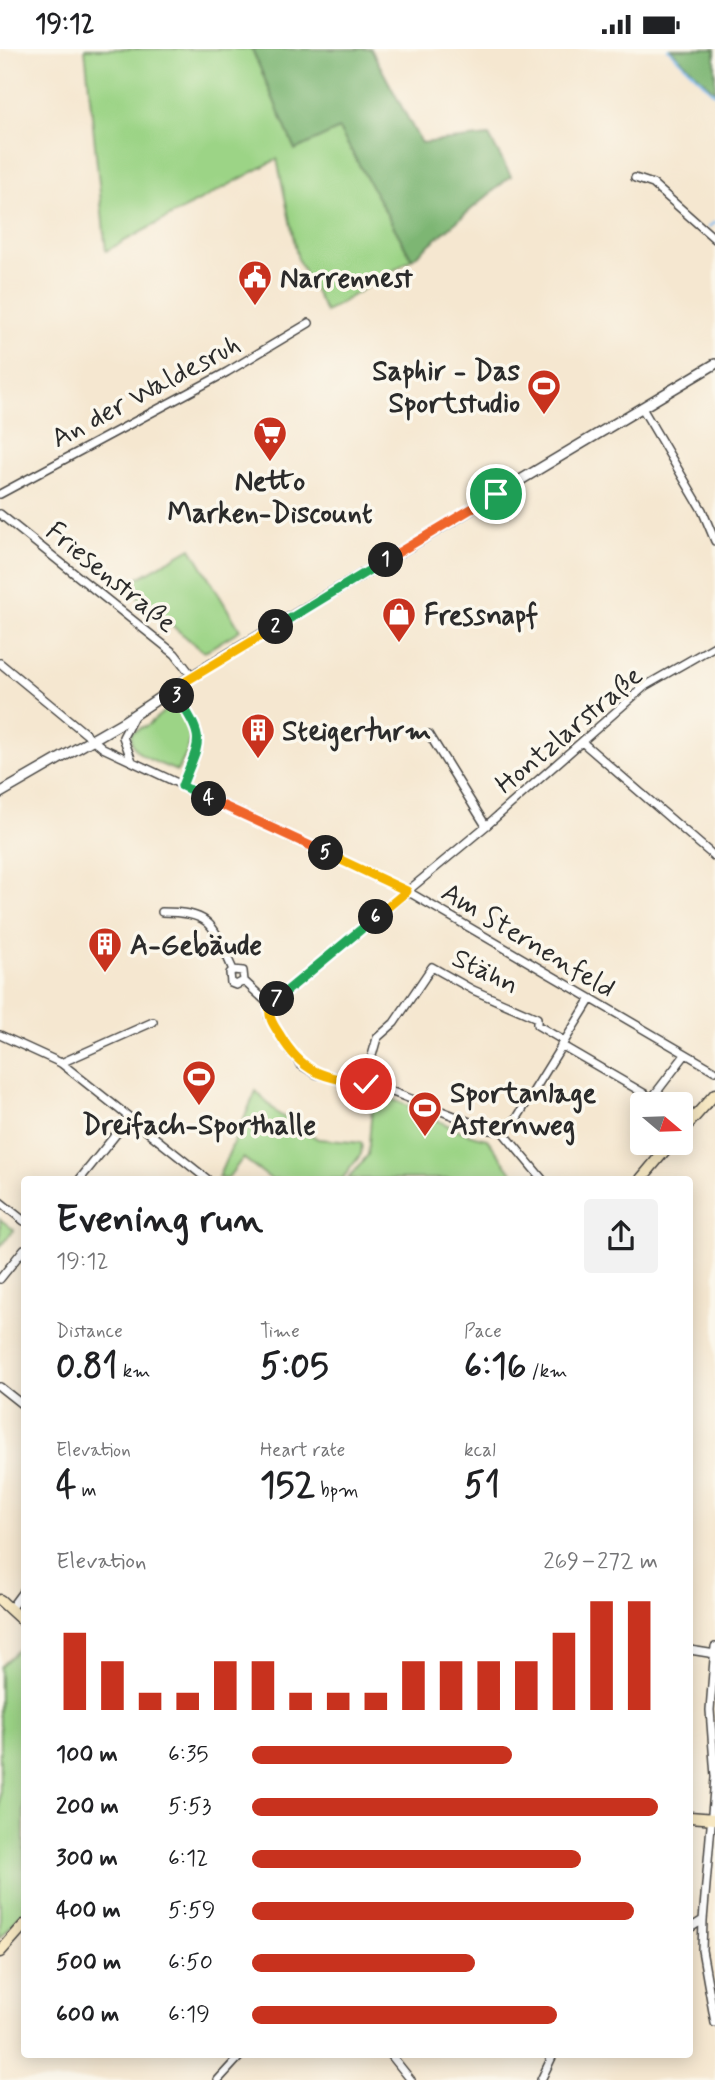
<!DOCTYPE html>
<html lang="en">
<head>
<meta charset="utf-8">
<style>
  :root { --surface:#fff; --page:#f2f2f2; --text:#202124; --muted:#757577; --accent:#c8321e }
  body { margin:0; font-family:Mynerve,sans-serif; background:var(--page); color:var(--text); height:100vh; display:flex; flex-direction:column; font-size:26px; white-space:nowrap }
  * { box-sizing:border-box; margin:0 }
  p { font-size:23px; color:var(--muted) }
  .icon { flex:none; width:38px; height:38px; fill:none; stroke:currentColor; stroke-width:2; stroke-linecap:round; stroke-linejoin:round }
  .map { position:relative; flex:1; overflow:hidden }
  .side { position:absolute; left:21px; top:1127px; width:672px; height:882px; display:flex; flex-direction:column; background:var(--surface); border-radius:7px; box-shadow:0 4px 18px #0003 }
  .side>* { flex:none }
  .needle { width:46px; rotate:109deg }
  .controls { position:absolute; left:630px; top:1043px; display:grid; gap:14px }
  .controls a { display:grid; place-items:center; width:63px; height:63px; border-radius:7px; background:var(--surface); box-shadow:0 4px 18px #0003; font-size:35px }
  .pin { position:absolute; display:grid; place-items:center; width:60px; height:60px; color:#fff; margin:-30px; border:4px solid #fff; border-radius:50%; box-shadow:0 2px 7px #0007 }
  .km { position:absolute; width:35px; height:35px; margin:-18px; border-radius:50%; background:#222; color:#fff; font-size:19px; line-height:35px; text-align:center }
  .round { display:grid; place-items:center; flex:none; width:74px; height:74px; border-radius:7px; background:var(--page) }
  .headline { display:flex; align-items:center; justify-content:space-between; height:119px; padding:0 35px }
  h1 { font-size:38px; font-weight:800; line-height:52px }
  .stats { display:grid; grid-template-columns:repeat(3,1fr); gap:10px; height:119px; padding:7px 35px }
  .stats div { display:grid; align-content:center }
  .stats b { font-size:35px; font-weight:800 }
  .stats small { font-size:19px; font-weight:400 }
  .stats p { font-size:19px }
  .chart { height:196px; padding:14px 35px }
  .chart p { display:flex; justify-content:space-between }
  .chart svg { width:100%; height:126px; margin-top:7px; stroke:var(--accent); stroke-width:6 }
  ul { padding:0 35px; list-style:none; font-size:23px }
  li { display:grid; grid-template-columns:112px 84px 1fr; align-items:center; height:52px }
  li i { height:18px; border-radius:9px; background:var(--accent) }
  .status { display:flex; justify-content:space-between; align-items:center; height:49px; padding:0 35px; background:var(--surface); direction:ltr }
  .status svg { height:19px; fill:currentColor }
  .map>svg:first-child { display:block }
  .green { fill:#9cd486; stroke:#648058; stroke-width:2 }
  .forest { fill:#7db673; stroke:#54704f; stroke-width:2 }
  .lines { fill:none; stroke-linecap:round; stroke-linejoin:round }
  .stream { stroke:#7ebbf1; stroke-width:2.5 }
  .minor-casing { stroke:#494744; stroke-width:10 }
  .tertiary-casing { stroke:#494744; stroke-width:12 }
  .secondary-casing { stroke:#494744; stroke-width:13 }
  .minor { stroke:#fff; stroke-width:7 }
  .tertiary { stroke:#fff; stroke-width:9 }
  .secondary { stroke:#f7e8c3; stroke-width:10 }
  .split-1-casing { stroke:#fff; stroke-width:14 }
  .split-2-casing { stroke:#fff; stroke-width:14 }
  .split-3-casing { stroke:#fff; stroke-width:14 }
  .split-4-casing { stroke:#fff; stroke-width:14 }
  .split-5-casing { stroke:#fff; stroke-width:14 }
  .split-6-casing { stroke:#fff; stroke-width:14 }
  .split-7-casing { stroke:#fff; stroke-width:14 }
  .split-8-casing { stroke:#fff; stroke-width:14 }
  .split-1 { stroke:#f0652b; stroke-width:9 }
  .split-2 { stroke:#22a559; stroke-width:9 }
  .split-3 { stroke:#f5b400; stroke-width:9 }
  .split-4 { stroke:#22a559; stroke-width:9 }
  .split-5 { stroke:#f0652b; stroke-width:9 }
  .split-6 { stroke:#f5b400; stroke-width:9 }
  .split-7 { stroke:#22a559; stroke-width:9 }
  .split-8 { stroke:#f5b400; stroke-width:9 }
  .labels { text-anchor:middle; stroke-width:7; stroke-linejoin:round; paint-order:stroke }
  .poi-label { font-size:28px; font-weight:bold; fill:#2b2b2b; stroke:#fbf7ec; text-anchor:start }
  .street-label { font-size:28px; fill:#2b2b2b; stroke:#fbf7ec }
</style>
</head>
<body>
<div class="status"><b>19:12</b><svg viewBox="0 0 49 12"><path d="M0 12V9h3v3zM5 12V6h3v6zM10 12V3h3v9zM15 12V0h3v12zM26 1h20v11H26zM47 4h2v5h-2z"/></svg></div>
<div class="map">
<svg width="715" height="2031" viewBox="0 0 715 2031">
  <rect width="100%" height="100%" fill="#fbf7ec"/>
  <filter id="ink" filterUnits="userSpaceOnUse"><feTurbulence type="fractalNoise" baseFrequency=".0143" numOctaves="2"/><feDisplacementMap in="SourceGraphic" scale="14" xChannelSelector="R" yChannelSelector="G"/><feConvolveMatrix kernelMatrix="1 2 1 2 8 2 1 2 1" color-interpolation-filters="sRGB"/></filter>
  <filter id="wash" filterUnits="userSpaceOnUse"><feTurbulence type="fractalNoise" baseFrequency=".00686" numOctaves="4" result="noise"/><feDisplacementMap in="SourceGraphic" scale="28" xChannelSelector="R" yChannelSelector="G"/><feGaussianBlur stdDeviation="1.57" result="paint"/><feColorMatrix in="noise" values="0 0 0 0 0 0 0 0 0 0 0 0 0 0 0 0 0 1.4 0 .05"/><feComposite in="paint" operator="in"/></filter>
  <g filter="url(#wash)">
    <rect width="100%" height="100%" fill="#f5e7d0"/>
    <!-- green -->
    <path class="green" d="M85,0H252L295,100L339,80L412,210L326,263L298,211L277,110L106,202Z
      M191,499L240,581L204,603L124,537Z
      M175,653L185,663L182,667C196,689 190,701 177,722C160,714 126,707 132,683L148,676Z
      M256,1042L277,1064L318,1090L362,1094L361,1105L342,1130H271L243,1109L227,1130L218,1129Z
      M373,1046C412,1051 447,1083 487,1090L517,1130H348L368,1106Z
      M0,1170L14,1181L0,1198Z
      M24,1595V1862L0,1889V1618Z"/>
    <!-- forest -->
    <path class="forest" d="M252,0H371L421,94L489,87L511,127L412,210L339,80L295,101Z
      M670,0H715V43Z"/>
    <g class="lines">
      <!-- stream -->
      <path class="stream" d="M668,0L715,45
        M709,178L715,173"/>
    </g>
  </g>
  <g filter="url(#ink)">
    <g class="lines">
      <!-- minor casing -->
      <g class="minor-casing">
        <path id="minor" d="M635,129L653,135L715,190
          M642,359L702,461L715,492
          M0,445L227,323L309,274
          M0,465L175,605L192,627
          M0,614L103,699L407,842L715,1022
          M173,640C202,687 202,684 182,737
          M429,685L486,777
          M582,693L715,808
          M132,712L123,688L134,667
          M162,863C214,863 213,877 233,921
          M244,932L236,936L231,934L230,924L233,921L243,922L244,932L270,956
          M590,951L517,1069L502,1082L490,1081L385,1040L316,1025L301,1016L285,995L269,968L270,956L486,777L645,637L715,597
          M0,986L61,1014L207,1130
          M561,996L652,1049L685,1006
          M61,1014L153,973
          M364,1035L377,989L394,974L432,918L473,941L537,969V976L564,992
          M502,1082L542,1130
          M80,1130L129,1069
          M0,1153L24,1172
          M0,1230L24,1200
          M0,1338L24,1357
          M10,1560L24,1541
          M715,1598L710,1661L715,1727
          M690,1601L715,1605
          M703,1871L702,1901L715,1974
          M690,1879L703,1871L715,1729
          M391,2006L411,2031
          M218,2031L241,2006
          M541,2031L553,2006"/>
      </g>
      <!-- tertiary casing -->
      <g class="tertiary-casing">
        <path id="tertiary" d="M0,744L123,673L192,627L715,315"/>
      </g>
      <!-- secondary casing -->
      <g class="secondary-casing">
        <path id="secondary" d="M681,1083L715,1045
          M641,1130L671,1094
          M0,1551L24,1573
          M690,1768L715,1770
          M0,1903L24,1876"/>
      </g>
      <!-- minor -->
      <use href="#minor" class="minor"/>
      <!-- tertiary -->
      <use href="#tertiary" class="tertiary"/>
      <!-- secondary -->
      <use href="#secondary" class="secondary"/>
    </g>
  </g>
  <g class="lines" filter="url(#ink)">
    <!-- split-1 casing -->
    <g class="split-1-casing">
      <path id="split-1" d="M386,511L496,445"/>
    </g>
    <!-- split-2 casing -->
    <g class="split-2-casing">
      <path id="split-2" d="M276,578L386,511"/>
    </g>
    <!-- split-3 casing -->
    <g class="split-3-casing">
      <path id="split-3" d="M177,647L173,640L276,578"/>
    </g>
    <!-- split-4 casing -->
    <g class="split-4-casing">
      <path id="split-4" d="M177,647C206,693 201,688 182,737L209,750"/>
    </g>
    <!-- split-5 casing -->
    <g class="split-5-casing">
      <path id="split-5" d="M209,750L326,804"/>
    </g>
    <!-- split-6 casing -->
    <g class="split-6-casing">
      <path id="split-6" d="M326,804L407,842L376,868"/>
    </g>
    <!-- split-7 casing -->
    <g class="split-7-casing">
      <path id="split-7" d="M277,950L376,868"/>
    </g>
    <!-- split-8 casing -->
    <g class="split-8-casing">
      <path id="split-8" d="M277,950L270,956C268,969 273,975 280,986C303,1025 323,1028 366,1035"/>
    </g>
    <!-- split-1 -->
    <use href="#split-1" class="split-1"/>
    <!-- split-2 -->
    <use href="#split-2" class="split-2"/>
    <!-- split-3 -->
    <use href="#split-3" class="split-3"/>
    <!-- split-4 -->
    <use href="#split-4" class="split-4"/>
    <!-- split-5 -->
    <use href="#split-5" class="split-5"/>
    <!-- split-6 -->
    <use href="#split-6" class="split-6"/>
    <!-- split-7 -->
    <use href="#split-7" class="split-7"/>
    <!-- split-8 -->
    <use href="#split-8" class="split-8"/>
  </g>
  <!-- icons -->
  <defs>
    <g id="civic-pin" transform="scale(1.75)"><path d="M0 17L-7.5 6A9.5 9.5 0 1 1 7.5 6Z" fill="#c8321e" stroke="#fbf7ec"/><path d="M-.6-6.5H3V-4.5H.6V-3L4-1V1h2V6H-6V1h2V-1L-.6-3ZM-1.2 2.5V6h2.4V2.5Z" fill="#fff"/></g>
    <g id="stadium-pin" transform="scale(1.75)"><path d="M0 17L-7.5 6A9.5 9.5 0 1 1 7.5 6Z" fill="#c8321e" stroke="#fbf7ec"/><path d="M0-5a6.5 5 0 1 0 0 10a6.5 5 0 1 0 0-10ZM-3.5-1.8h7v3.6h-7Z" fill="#fff"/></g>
    <g id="supermarket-pin" transform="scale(1.75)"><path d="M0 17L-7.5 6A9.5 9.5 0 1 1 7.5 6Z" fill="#c8321e" stroke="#fbf7ec"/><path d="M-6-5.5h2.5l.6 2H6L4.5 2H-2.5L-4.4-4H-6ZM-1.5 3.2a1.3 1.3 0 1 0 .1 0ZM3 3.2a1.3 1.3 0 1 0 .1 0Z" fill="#fff"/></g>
    <g id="shop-pin" transform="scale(1.75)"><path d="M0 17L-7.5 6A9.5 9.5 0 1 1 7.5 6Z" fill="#c8321e" stroke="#fbf7ec"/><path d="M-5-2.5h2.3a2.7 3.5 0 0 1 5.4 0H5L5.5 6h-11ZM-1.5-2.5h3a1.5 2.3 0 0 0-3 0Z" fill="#fff"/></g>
    <g id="building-pin" transform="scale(1.75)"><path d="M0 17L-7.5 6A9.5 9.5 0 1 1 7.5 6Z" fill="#c8321e" stroke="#fbf7ec"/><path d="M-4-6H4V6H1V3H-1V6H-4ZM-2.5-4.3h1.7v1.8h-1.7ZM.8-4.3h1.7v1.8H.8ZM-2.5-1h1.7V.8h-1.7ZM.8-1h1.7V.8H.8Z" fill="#fff"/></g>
  </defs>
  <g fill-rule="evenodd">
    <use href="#civic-pin" x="255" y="228"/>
    <use href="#stadium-pin" x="544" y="337"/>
    <use href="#supermarket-pin" x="270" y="384"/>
    <use href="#shop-pin" x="399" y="565"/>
    <use href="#building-pin" x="258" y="681"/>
    <use href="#building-pin" x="105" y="895"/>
    <use href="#stadium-pin" x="199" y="1028"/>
    <use href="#stadium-pin" x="425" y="1059"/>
  </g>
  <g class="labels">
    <!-- poi labels -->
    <g class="poi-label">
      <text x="280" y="238">Narrennest</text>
      <text x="520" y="331" text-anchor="end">Saphir - Das<tspan x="520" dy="32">Sportstudio</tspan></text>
      <text x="270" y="441" text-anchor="middle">Netto<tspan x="270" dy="32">Marken-Discount</tspan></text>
      <text x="424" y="575">Fressnapf</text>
      <text x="282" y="691">Steigerturm</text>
      <text x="130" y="905">A-Gebäude</text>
      <text x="450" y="1053">Sportanlage<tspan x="450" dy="32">Asternweg</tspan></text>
      <text x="199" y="1085" text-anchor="middle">Dreifach-Sporthalle</text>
    </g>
    <!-- street labels -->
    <g class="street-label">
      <text transform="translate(145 341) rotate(-28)" y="10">An der Waldesruh</text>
      <text transform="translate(112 527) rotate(39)" y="10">Friesenstraße</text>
      <text transform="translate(568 680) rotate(-40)" y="10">Hontzlarstraße</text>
      <text transform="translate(529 890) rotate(31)" y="10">Am Sternenfeld</text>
      <text transform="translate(486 921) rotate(26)" y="10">Stähn</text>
    </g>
  </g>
</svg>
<div class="controls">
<a><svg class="needle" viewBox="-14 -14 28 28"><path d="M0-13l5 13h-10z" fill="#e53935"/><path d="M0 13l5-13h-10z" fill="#757577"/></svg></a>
</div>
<div class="pin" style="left:496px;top:445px;background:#1e9e55"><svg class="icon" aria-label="arrive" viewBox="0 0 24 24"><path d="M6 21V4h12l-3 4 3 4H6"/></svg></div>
<div class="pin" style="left:366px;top:1035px;background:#d93025"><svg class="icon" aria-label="check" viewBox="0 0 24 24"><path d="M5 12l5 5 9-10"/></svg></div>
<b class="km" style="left:386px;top:511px">1</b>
<b class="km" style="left:276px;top:578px">2</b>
<b class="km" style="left:177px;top:647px">3</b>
<b class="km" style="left:209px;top:750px">4</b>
<b class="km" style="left:326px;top:804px">5</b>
<b class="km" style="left:376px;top:868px">6</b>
<b class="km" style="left:277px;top:950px">7</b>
<section class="side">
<div class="headline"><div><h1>Evening run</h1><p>19:12</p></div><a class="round"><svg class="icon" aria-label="share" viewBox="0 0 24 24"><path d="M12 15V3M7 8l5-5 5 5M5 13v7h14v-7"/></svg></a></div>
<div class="stats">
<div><p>Distance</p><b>0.81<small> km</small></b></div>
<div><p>Time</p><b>5:05</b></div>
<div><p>Pace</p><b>6:16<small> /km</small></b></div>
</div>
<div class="stats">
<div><p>Elevation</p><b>4<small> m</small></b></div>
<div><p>Heart rate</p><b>152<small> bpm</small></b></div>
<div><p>kcal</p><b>51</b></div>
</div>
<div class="chart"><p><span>Elevation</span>269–272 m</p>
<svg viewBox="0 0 160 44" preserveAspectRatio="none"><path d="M5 44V17M15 44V27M25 44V38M35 44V38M45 44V27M55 44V27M65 44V38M75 44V38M85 44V38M95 44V27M105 44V27M115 44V27M125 44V27M135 44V17M145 44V6M155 44V6"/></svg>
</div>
<ul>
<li><b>100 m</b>6:35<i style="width:64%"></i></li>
<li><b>200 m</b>5:53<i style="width:100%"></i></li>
<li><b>300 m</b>6:12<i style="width:81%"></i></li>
<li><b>400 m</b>5:59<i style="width:94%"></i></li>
<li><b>500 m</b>6:50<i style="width:55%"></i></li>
<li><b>600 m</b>6:19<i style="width:75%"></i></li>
</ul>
</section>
</div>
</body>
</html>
